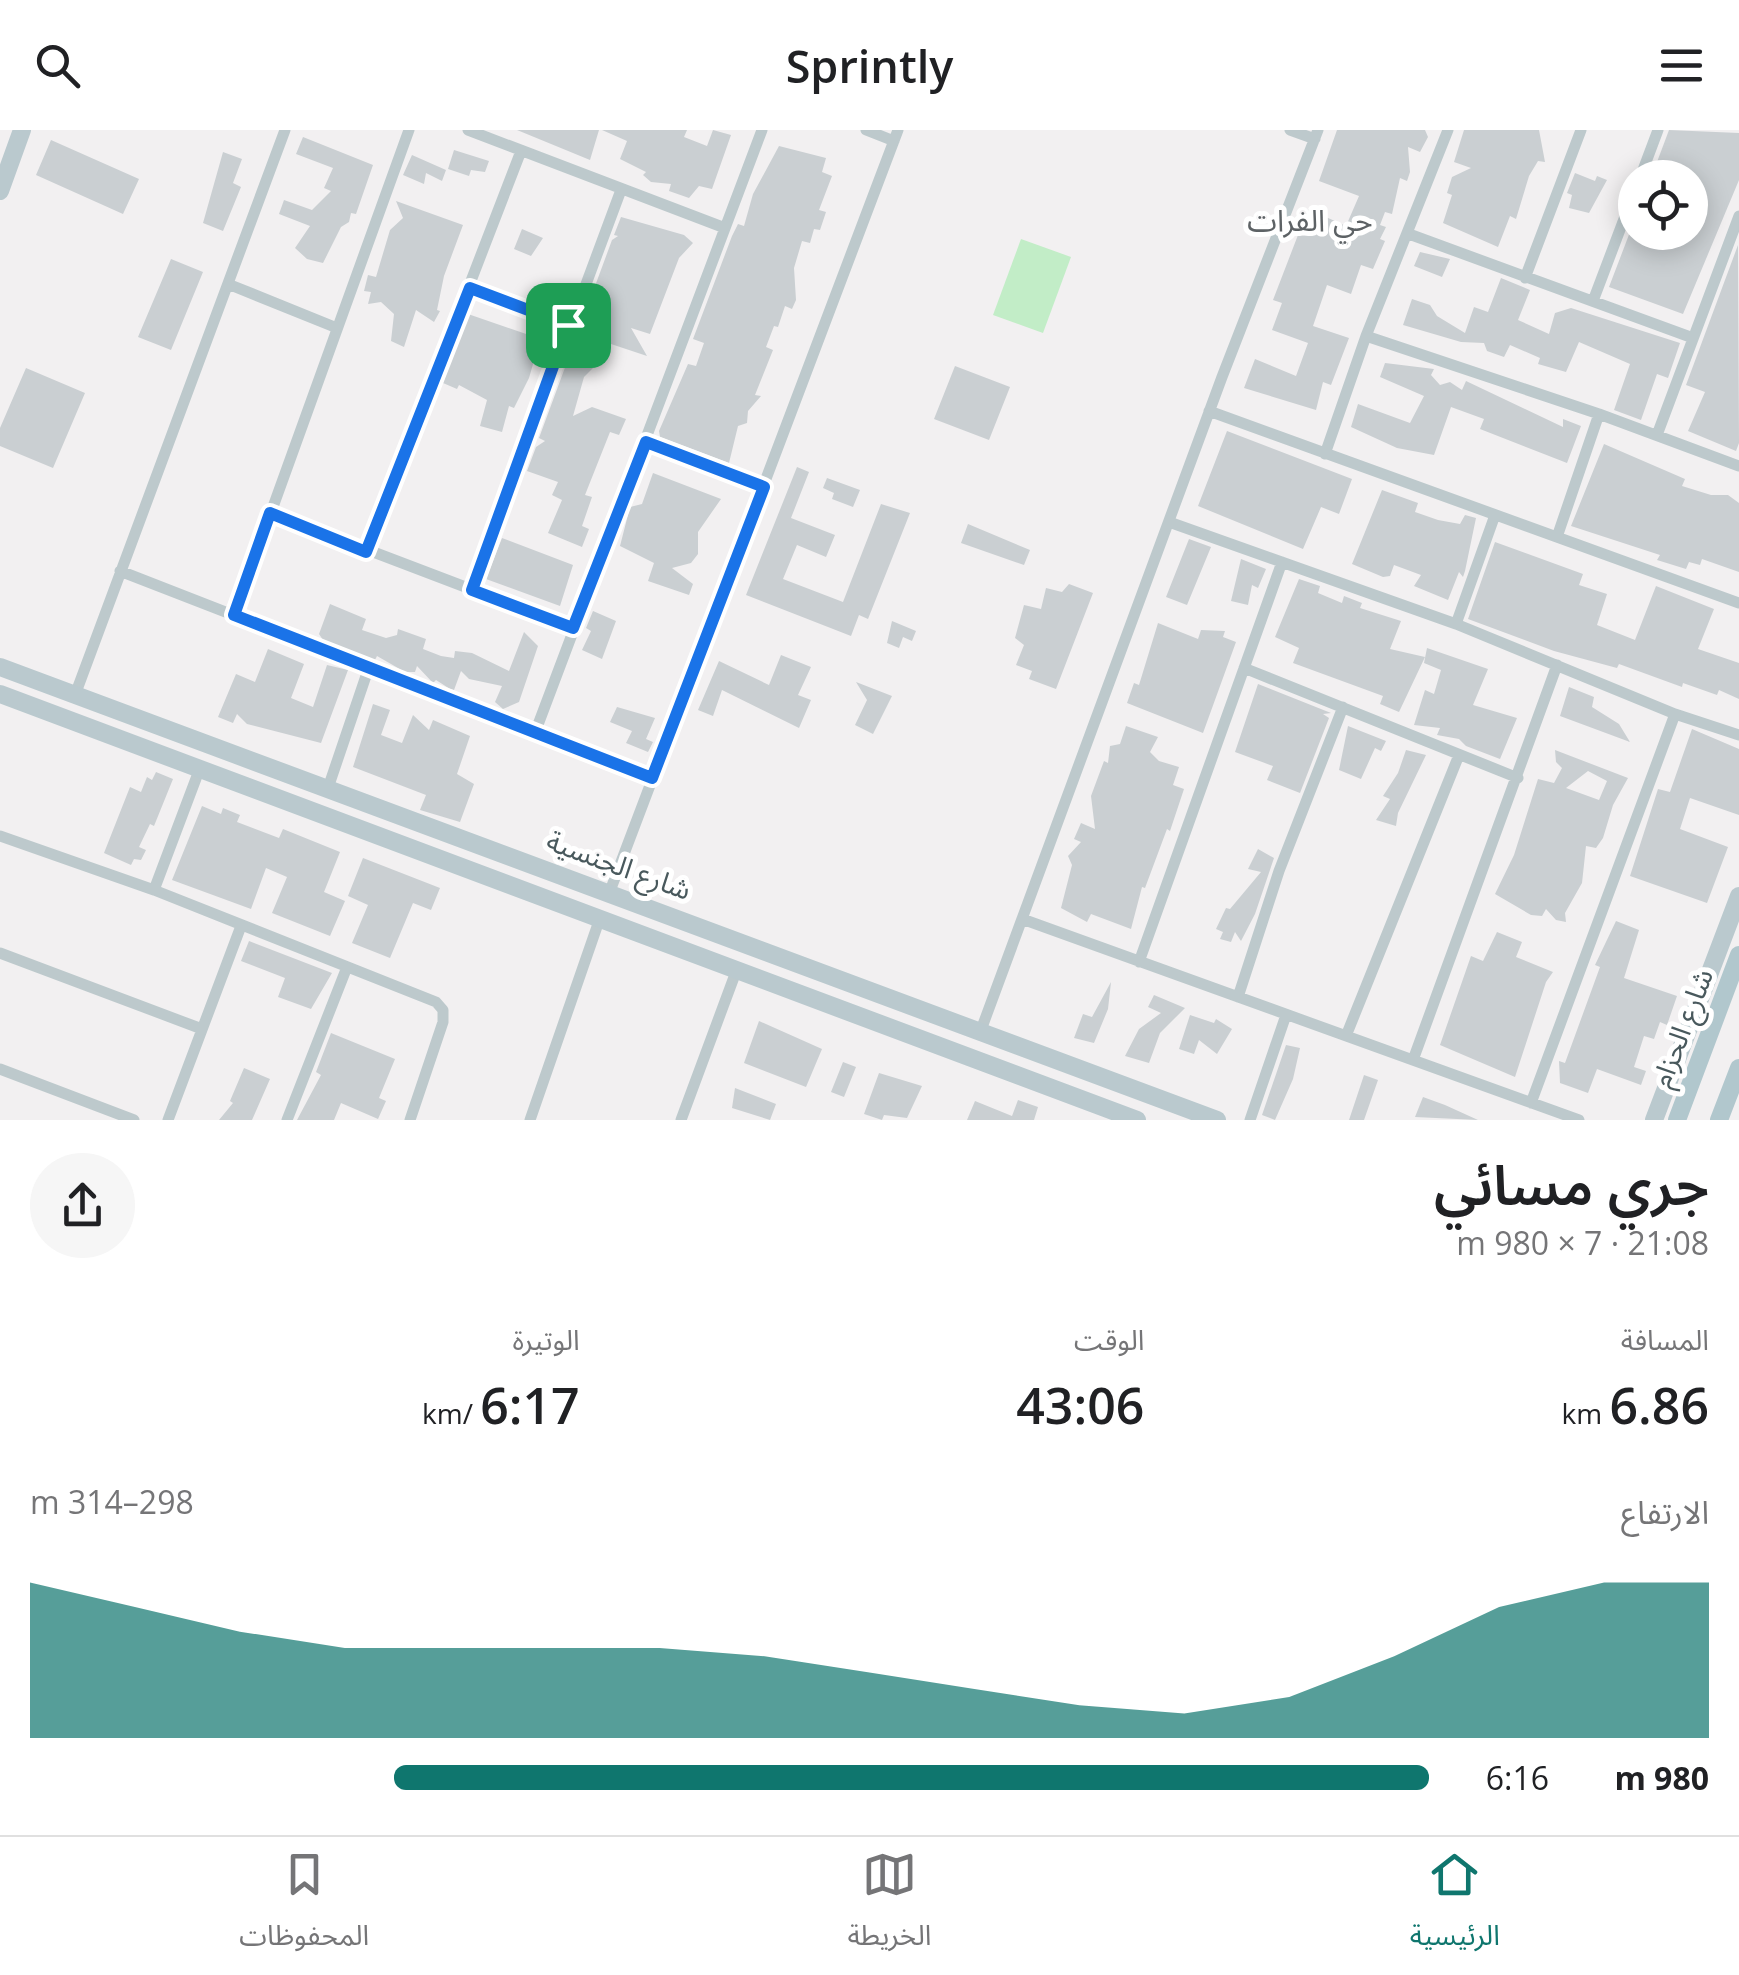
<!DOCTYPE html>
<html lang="ar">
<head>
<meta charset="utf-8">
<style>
  :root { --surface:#fff; --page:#f6f6f6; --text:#202124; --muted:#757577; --line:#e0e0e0; --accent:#0f766e }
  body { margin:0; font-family:"Open Sans","Noto Sans Arabic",sans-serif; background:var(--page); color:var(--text); direction:rtl; height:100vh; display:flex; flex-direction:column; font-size:38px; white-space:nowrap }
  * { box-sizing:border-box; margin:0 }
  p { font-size:32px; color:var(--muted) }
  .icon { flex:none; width:55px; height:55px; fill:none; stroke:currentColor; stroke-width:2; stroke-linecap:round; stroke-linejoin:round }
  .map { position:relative; height:990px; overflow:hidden; direction:ltr }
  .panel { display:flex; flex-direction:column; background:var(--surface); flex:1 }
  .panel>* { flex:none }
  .fabs { position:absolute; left:1618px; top:30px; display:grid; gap:20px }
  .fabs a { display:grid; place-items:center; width:90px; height:90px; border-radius:50%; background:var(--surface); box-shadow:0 5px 25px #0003; font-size:50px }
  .pin { position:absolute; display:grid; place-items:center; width:85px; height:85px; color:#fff; margin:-42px; border-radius:20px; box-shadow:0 5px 15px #0006 }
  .round { display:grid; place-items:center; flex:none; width:105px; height:105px; border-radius:52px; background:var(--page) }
  .summary { display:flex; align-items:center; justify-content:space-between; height:170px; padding:0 30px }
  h1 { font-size:55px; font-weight:600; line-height:75px }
  .stats { display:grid; grid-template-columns:repeat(3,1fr); gap:15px; height:170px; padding:10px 30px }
  .stats div { display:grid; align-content:center }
  .stats b { font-size:50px; font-weight:600 }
  .stats small { font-size:28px; font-weight:400 }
  .stats p { font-size:28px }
  .chart { height:280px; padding:20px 30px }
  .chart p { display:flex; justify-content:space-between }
  .chart svg { width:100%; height:180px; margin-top:10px; fill:var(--accent); opacity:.7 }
  ul { padding:0 30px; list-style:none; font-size:32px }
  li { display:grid; grid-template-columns:160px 120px 1fr; align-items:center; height:75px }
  li i { height:25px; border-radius:12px; background:var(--accent) }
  header { display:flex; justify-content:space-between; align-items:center; height:130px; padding:0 30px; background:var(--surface); font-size:45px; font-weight:600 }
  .menu { display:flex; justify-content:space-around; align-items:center; height:140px; border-top:2px solid var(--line); background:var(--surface); font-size:28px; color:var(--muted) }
  .menu a { display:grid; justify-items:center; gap:5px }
  .menu .on { color:var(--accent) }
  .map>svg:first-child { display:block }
  .green { fill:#c2edc7 }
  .building { fill:#cacfd2; fill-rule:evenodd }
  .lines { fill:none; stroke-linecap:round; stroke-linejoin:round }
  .street { stroke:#bdc9cc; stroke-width:11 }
  .secondary { stroke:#bac9ce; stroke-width:18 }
  .primary { stroke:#b1c7cd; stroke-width:18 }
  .route-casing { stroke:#fff; stroke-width:20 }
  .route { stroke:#1a73e8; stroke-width:12 }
  .labels { text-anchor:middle; stroke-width:10; stroke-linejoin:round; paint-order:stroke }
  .street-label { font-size:28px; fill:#49595d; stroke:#fff }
  .neighbourhood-label { font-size:30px; fill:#5d6265; stroke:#fff }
</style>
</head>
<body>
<header><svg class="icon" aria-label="menu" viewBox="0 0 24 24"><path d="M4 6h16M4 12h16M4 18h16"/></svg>Sprintly<svg class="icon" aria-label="search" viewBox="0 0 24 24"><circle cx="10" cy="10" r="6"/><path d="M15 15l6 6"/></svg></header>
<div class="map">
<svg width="1739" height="990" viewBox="0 0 1739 990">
  <rect width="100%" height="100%" fill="#f2f0f1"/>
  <!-- green -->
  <path class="green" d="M1021,109L1071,127L1043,203L993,185Z"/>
  <!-- building -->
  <path class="building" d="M517,0H599L590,30Z
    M602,0H687L684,7L707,16L713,0L731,5L712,59L699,56L689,68L669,61L671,54L651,52L643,45L646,42L620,29L627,11Z
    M1337,0H1425L1428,7L1420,22L1408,17L1410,42L1407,51L1400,48L1392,84L1385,82L1380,95L1386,97L1380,109L1385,111L1373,139L1361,135L1351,164L1327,155L1313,196L1349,208L1331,255L1323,252L1316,280L1244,258L1255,229L1296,246L1308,213L1272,200L1282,173L1273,170L1308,79L1346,96L1359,66L1319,51Z
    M1464,0H1539L1545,32L1538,31L1529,46L1516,89L1510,86L1498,117L1443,93L1452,65L1447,63L1452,47L1471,38L1454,32Z
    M1669,0L1739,3V50L1683,184L1609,157L1630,102H1690V59L1695,48H1651Z
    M303,7L373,35L356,84L351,83L349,92L341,97L323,133L307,129L295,118L310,96L279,84L284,70L312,80L331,61L324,58L333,38L296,24Z
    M51,10L139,49L123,84L36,45Z
    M779,16L826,28L822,42L832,46L819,80L826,82L820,100L814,99L810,113L802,111L794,138L796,170L792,179L785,176L778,197L774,196L766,217L773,220L755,265L761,266L748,281L747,293L738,296L729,333L660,307L659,301L688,234L696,236L704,213L693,209L732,106L738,94L744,96L753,64Z
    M454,20L489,31L485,42L471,40L469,46L448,39Z
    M223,22L242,29L233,53L241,57L223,101L203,93Z
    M412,25L446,40L442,51L426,43L424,54L403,45Z
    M1575,43L1595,51L1597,46L1607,50L1589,83L1569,78L1572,65L1567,63Z
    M396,71L463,95L444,146L437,180L440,181L434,192L416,180L404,217L391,211L394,184L381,172L368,174L371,162L364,161L368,145L376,147L390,100L403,88Z
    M621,87L684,105L693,113L679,128L650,204L631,198L647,226L608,213L602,229L584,247L573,286L592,277L626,289L619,305L610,302L585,365L592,367L582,396L589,399L582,417L548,403L562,370L552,365L558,352L527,341L536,317L545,311L539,308L612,110L618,106L614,105Z
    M522,99L543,108L531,126L514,119Z
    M1738,115L1739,313L1736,321L1688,301L1705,262L1686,255Z
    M1420,122L1450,129L1442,147L1414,136Z
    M171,129L203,142L171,220L138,207Z
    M1501,148L1530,160L1518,190L1549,204L1555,183L1571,178L1680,213L1668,248L1657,244L1641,290L1614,280L1630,234L1579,212L1566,242L1538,234L1540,228L1510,215L1504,227L1487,221L1484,213L1461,212L1403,195L1412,169L1430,175L1437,186L1465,203L1474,177L1488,182Z
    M468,184L532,206L530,210L539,213L529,248L514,278L509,276L502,302L480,296L487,270L459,255L457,259L443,253Z
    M1385,233L1434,239L1431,245L1440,255L1450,252L1462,260L1466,251L1563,297V289L1581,296L1567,333L1480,299L1484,289L1451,277L1434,325L1397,318L1351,297L1358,274L1410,293L1424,266L1380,247Z
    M955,236L1010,257L989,310L934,289Z
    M26,238L85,263L53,338L0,316V298Z
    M1227,301L1352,349L1339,384L1321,377L1303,419L1198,376Z
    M1604,314L1685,349L1682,356L1711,365H1728L1739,373V442L1702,429L1700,435L1689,432L1686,439L1657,430L1660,425L1571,396Z
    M797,337L809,342L791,388L835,405L826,427L797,415L783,449L843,472L881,374L910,383L868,489L859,485L851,506L746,465Z
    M653,343L721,369L698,402V424L691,433L672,438L693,454L689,465L648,451L654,433L620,416L630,377L642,374Z
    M827,348L860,360L853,377L832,369L834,363L823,358Z
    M1382,360L1418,373L1415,382L1438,390L1460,394L1465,385L1476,388L1465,441L1463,447L1459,442L1448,470L1414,456L1421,445L1394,435L1390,446L1383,447L1352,434Z
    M968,394L1030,420L1024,435L961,413Z
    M502,408L573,435L560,476L486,449Z
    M1189,409L1211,417L1187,475L1166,467Z
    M1495,412L1583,444L1579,455L1607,464L1597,495L1635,510L1656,456L1714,479L1698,519L1739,533V569L1719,560L1717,565L1683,553L1682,557L1619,534L1617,538L1554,521L1468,489Z
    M1241,429L1266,439L1258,458L1252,455L1248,475L1231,471Z
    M1299,449L1320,456L1318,463L1342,473L1344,466L1362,473L1360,478L1401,491L1390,519L1425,527L1399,582L1380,574L1383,566L1293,533L1299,518L1275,507Z
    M1069,454L1093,463L1056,559L1029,549L1032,541L1016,535L1024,515L1015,508L1024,475L1041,479L1046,458L1062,462Z
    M330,474L366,489L362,500L386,508L397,505L398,499L426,509L423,519L441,526L454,528L455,521L472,523L509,541L524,502L538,516L519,572L503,579L495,572L502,556L469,549L461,541L454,560L450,559L436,550L433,553L417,536L415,542H405L377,526L375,530L323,510L319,504Z
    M593,481L616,491L602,529L582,520L591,501L586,498Z
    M892,491L916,501L912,511L903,507L899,518L887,513Z
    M1158,493L1198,509L1201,500L1225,501L1223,507L1236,512L1203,603L1127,573L1134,553L1139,555Z
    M1427,518L1488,539L1473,575L1517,588L1500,629L1466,616L1459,609L1437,605L1440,598L1414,595L1425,560L1434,564L1441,540L1424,533Z
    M268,519L304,534L291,568L313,577L327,535L348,540L321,613L247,594L237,584L233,593L218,587L236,544L255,552Z
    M781,525L811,537L798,565L811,570L799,598L722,560L713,586L698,580L719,531L769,555Z
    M856,552L892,566L873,604L855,595L867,570Z
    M1258,554L1331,583L1323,584L1329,588L1300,663L1267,650L1273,636L1235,622Z
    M1569,557L1594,567L1592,577L1619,594L1630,612L1560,586Z
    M373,574L390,580L381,605L402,613L413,585L429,600L433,590L470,606L457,644L474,654L460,692L420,680L426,665L353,637Z
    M617,577L655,588L646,609L653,612L648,622L626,613L632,601L610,592Z
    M1126,596L1158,607L1150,622L1159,631L1179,637L1173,655L1184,659L1170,701L1167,699L1145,758L1142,757L1131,799L1091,784L1087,792L1061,778L1072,735L1068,726L1081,712L1074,709L1081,693L1095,699L1091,666L1104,631L1108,633L1110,616L1120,614Z
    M1348,596L1386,611L1381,621L1375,618L1361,649L1339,640Z
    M1692,599L1739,619V685L1690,668L1680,699L1728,717L1707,773L1630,746L1658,659L1670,662Z
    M1406,620L1426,625L1398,683L1396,696L1376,690L1390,669L1383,666L1398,643Z
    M1555,620L1628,648L1613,675L1603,708L1596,718L1586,716L1582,753L1565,783L1566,792L1556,790L1546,779L1542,786L1531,785L1495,764L1514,725L1538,649L1554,653L1562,638L1556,632ZM1588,641L1607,651L1599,670L1566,658Z
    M156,642L173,649L154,696L150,694L139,717L146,720L141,730L134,729L131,735L104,723L130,657L141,662L147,647L152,650Z
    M202,676L221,684L223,678L240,685L237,692L279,708L283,699L340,722L324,762L345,771L330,806L272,783L287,747L266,738L251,779L172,750Z
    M1258,719L1274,728L1255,784L1241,811L1235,802L1231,812L1220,809L1223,802L1216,799L1226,778L1230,779L1261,742L1248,739Z
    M363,728L440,758L431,780L413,773L390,828L352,813L368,775L348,766Z
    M1616,791L1639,800L1624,848L1677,866L1667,895L1660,892L1654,909L1644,906L1634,937L1646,941L1641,955L1597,939L1588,963L1560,953L1559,931L1565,933L1600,837L1595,835Z
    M1497,802L1522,812L1516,827L1553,842L1546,852L1515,947L1440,915L1471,826L1483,831Z
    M249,811L332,843L311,879L278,867L285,848L241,831Z
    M1111,852L1108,879L1094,913L1074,908L1083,884L1092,887Z
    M1154,865L1185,878L1160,903L1149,933L1125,926L1139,899L1161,883L1148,877Z
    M1190,885L1214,893L1216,889L1232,899L1217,924L1199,910L1194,924L1179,919Z
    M759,891L822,919L806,957L744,933Z
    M331,903L395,929L379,968L386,971L378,989L341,973L334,990H297L321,945L316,942Z
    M1286,915L1300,918L1293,949L1275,990L1262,985Z
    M843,932L856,937L844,967L831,962Z
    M244,938L270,949L252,990H219L233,973L230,971Z
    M879,943L922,956L907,988L884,985L882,990L864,984Z
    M1364,945L1378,950L1364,990H1349Z
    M735,958L776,974L770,990L732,978Z
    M1423,967L1445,975L1478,990L1415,987Z
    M1018,970L1038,977L1034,990H967L975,971L1012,986Z"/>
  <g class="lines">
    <!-- street -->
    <path class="street" d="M468,0L725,98
      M866,0L894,11
      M1290,0L1315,9
      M1640,48L1658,0
      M1409,104L1693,208
      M1525,148L1581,0
      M228,154L337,198
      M470,158L568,195
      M1593,171L1635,60
      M1366,206L1599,284L1739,336
      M1209,281L1739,473
      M1657,305L1739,86
      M646,312L765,357
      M1325,324L1366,206L1448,0
      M271,383L573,498
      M1169,392L1456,494L1675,584L1739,605
      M1557,407L1599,284
      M367,421L521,21
      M120,441L652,648
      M472,461L621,60
      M234,485L409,0
      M1456,494L1495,385
      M1244,538L1518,648
      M75,565L285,0
      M536,600L762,0
      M328,658L369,537
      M0,706L154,760L436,872L443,880V892L410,990
      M154,760L200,638
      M610,761L898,0
      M1025,790L1579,990
      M0,823L202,899
      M1139,832L1282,432
      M1238,867L1279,741L1343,577
      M981,900L1222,247L1318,0
      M1346,906L1459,625
      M1413,930L1557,535
      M0,939L134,990
      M1531,973L1675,584
      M168,990L241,796
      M287,990L347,837
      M530,990L600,788
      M681,990L737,839
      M1250,990L1286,885"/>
    <!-- secondary -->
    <path class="secondary" d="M0,61L22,0
      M0,537L1217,990
      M0,564L1137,990
      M1654,990L1739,766"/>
    <!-- primary -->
    <path class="primary" d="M1677,990L1739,825
      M1719,990L1739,938"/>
  </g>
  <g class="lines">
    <!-- route casing -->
    <g class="route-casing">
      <path id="route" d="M470,158L568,195L472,460L573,498L646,312L764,357L652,648L234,485L270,383L366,422Z"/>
    </g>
    <!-- route -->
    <use href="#route" class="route"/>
  </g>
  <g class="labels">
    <!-- street labels -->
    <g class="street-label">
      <text transform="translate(619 735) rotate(20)" y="10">شارع الجنسية</text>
      <text transform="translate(1682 898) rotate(-69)" y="10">شارع الحزام</text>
    </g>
    <!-- neighbourhood labels -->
    <g class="neighbourhood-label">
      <text x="1310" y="101">حي الفرات</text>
    </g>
  </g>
</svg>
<div class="fabs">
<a><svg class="icon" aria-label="locate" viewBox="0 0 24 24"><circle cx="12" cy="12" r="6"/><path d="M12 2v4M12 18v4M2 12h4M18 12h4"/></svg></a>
</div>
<div class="pin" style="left:568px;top:195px;background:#1e9e55"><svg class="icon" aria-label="arrive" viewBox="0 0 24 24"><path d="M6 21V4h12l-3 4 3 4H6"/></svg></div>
</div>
<section class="panel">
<div class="summary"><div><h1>جري مسائي</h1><p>21:08 · 7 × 980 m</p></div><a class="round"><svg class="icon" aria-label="share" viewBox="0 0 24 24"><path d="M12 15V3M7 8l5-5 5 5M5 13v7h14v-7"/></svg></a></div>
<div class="stats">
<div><p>المسافة</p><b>6.86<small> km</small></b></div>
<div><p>الوقت</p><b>43:06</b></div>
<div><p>الوتيرة</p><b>6:17<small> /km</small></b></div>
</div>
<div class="chart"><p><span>الارتفاع</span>298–314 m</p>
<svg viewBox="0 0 160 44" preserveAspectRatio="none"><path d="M0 44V6L10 12L20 18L30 22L40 22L50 22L60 22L70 24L80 28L90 32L100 36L110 38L120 34L130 24L140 12L150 6L160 6V44z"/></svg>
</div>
<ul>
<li><b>980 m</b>6:16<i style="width:74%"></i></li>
</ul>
</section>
<nav class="menu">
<a class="on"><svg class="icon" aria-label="home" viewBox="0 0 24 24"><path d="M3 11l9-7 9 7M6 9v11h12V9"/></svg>الرئيسية</a>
<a><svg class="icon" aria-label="map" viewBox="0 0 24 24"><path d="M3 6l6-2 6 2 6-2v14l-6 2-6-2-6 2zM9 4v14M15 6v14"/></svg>الخريطة</a>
<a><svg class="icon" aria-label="saved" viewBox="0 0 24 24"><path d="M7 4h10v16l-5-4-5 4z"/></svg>المحفوظات</a>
</nav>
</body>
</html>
